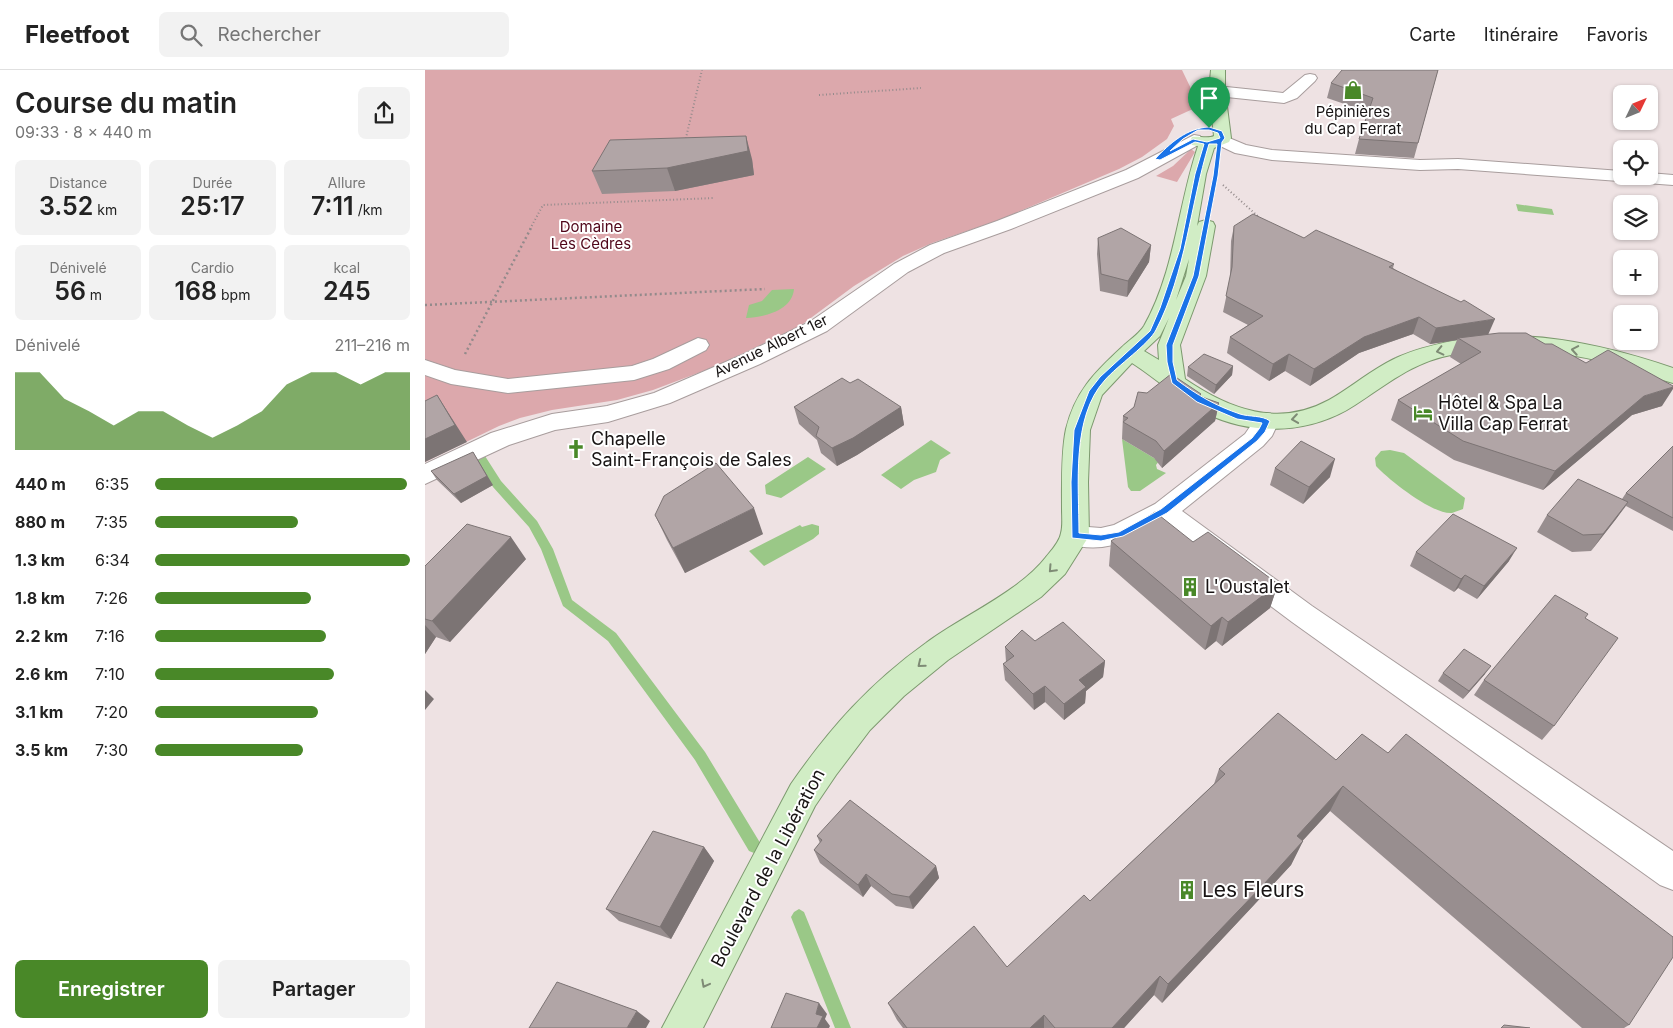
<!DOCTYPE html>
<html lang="fr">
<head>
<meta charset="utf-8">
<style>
  :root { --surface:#fff; --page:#f2f2f2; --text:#222; --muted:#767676; --line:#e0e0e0; --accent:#498828 }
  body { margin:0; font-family:Inter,sans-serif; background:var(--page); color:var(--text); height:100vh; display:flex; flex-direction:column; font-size:19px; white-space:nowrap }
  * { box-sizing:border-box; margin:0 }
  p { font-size:16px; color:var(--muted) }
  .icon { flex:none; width:28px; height:28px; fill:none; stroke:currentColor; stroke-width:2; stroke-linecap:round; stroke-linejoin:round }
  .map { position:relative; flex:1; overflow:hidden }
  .sheet { display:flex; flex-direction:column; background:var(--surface); width:425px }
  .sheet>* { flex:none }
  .needle { width:32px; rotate:47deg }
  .fabs { position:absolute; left:1188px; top:15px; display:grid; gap:10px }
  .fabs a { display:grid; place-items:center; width:45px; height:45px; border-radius:8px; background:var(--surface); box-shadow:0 1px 4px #0004; font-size:25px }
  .pin { position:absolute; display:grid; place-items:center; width:42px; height:42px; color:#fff; margin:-51px -21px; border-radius:50% 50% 50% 0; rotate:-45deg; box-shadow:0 0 5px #0007 }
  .pin .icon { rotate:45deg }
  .round { display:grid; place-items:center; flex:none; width:52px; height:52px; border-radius:8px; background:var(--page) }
  .head { display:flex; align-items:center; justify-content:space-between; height:85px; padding:0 15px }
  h1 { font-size:28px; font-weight:600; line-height:38px }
  .figures { display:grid; grid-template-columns:repeat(3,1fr); gap:8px; height:85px; padding:5px 15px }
  .figures div { display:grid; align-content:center; border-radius:8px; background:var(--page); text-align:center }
  .figures b { font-size:25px; font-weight:600 }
  .figures small { font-size:14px; font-weight:400 }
  .figures p { font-size:14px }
  .chart { height:140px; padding:10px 15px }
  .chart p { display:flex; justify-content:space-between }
  .chart svg { width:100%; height:90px; margin-top:5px; fill:var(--accent); opacity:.7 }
  .button { display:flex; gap:10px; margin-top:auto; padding:10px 15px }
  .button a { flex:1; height:58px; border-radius:8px; background:var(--accent); color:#fff; font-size:20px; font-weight:600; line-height:58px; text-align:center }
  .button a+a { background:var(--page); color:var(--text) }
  ul { padding:0 15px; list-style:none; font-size:16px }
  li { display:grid; grid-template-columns:80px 60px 1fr; align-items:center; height:38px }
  li i { height:12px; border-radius:6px; background:var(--accent) }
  header { display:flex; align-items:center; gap:30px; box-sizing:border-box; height:70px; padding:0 25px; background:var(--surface); border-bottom:1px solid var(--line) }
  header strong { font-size:24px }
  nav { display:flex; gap:28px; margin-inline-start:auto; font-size:18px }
  .search { width:350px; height:45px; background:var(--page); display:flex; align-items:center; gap:12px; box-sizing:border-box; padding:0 18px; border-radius:8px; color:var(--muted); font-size:19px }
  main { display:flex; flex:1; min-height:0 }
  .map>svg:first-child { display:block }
  .green { fill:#dca8ac }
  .water { fill:#9ac887 }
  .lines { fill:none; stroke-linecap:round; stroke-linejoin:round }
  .stream { fill:#9ac887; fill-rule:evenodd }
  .minor-casing { stroke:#a89d9d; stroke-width:2 }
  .major-casing { stroke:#7c996e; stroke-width:2 }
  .path-far1 { stroke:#938a8b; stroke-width:2; stroke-dasharray:1 2.5; stroke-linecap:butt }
  .path { stroke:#938a8b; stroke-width:2.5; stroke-dasharray:2 3; stroke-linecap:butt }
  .minor { fill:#fff; fill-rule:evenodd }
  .major { fill:#d1edc5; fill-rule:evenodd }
  .wall { fill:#988e8f }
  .shaded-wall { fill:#7c7474 }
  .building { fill:#b1a5a6; stroke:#7c7474 }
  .oneway { stroke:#7e8b75 }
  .route { fill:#1a73e8; stroke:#fff; fill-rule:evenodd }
  .labels { text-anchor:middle; stroke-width:4; stroke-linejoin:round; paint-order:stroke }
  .far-poi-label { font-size:15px; fill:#181414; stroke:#fff }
  .far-park-label { font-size:15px; fill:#50061a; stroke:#fff }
  .far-street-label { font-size:15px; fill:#181414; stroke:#fff }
  .poi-label { font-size:18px; fill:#181414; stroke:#fff; text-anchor:start }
  .street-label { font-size:18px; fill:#181414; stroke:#fff }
  .near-poi-label { font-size:21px; fill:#181414; stroke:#fff; text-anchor:start }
</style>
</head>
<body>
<header>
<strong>Fleetfoot</strong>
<div class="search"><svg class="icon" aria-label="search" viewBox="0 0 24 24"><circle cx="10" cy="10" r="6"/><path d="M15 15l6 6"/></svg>Rechercher</div>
<nav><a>Carte</a><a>Itinéraire</a><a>Favoris</a></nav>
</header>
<main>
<section class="sheet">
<div class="head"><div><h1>Course du matin</h1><p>09:33 · 8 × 440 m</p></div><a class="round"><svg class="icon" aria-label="share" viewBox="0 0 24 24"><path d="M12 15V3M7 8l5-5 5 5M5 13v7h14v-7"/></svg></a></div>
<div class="figures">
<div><p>Distance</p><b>3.52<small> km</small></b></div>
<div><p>Durée</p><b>25:17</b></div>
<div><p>Allure</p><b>7:11<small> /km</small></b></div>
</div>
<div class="figures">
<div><p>Dénivelé</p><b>56<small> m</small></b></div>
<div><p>Cardio</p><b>168<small> bpm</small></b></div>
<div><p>kcal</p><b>245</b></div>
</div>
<div class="chart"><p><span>Dénivelé</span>211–216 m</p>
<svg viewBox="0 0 160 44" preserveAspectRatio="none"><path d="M0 44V6L10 6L20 19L30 25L40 32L50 25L60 25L70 32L80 38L90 32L100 25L110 12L120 6L130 6L140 12L150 6L160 6V44z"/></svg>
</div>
<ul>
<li><b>440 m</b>6:35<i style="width:99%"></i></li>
<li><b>880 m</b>7:35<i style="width:56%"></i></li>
<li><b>1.3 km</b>6:34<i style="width:100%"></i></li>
<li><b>1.8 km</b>7:26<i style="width:61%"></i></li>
<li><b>2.2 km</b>7:16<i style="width:67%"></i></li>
<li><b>2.6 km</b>7:10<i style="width:70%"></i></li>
<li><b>3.1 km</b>7:20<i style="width:64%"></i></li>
<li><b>3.5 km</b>7:30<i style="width:58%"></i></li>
</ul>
<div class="button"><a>Enregistrer</a><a>Partager</a></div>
</section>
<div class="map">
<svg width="1248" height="958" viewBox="0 0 1248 958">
  <rect width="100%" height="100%" fill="#eee2e3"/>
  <!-- green -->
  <path class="green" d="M0,0H757L771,29L770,38L746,49L749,56L742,69L717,87L694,99L574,150L507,173L478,186L429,216L375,256L289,297L228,320L192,330L127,340L95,348L74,356L0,392Z
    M766,79L770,82L752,112L731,106L748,96Z"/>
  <!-- water -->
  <path class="water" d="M1091,134L1127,139L1129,145L1093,141Z
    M369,219C367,241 339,247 321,248L324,235L337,231L347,220Z
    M697,369L734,391L731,395L732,399L741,403L715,421H706L703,417Z
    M506,370L526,383L515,390L511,402L489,410L476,419L456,405Z
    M965,380L979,383L1040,428L1038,439C1035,440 1030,442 1027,443C1008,445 964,410 951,396L950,388L956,381Z
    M383,387L401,399L356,428L341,424L340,415Z
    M387,454L394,456V464L388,469L339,496L324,481L375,455L377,457Z"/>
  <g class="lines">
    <!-- stream -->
    <path class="stream" d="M56,384L60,386L76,411L112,451L128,479L147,530L191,563L280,682L334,771L336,776L334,781L329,783L324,781L270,690L183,571L138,536L116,479L104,457L68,417L51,388Z
      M374,839L379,842L426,958H410L366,847L369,842Z"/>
    <!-- minor casing -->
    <g class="minor-casing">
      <path id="minor" d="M885,4L890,5L892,8L890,11L872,28L859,33L792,26L787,24L784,21L787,18L792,16L858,23L880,5Z
        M769,65L775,66L777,70L775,74L713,108L586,159L519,183L483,202L402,261L335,294L245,333L183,352L130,360L84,375L0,414V394L66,363L127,344L182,336L229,323L319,284L386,251L469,194L505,175L572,151L701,100Z
        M797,65L821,75L847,80L995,90L1033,89L1196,101V106H1224V103L1248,105V115L1033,99L995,100L847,90L810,83L791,74L789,70L791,66Z
        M273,268L281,270L284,275L281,280L244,299L209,310L83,323L26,314L0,305V290L30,300L83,309L207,296L228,289Z
        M842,343L851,345L854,351L847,366L838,376L757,441L887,536L1248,781V820L1235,815L867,552L737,454C704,471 679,485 640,473L636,466L640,459L650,456L676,458L689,455L730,434L820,364L833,345Z"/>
    </g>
    <!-- major casing -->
    <g class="major-casing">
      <path id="major" d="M786,0H800V21L806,68L804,72L789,78L781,104L772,156L774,152L781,150L788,152L790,156L781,206L755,275L760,309C804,339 853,358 904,330C927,317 947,299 971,288C987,280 1005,276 1022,272C1097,256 1177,274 1248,298V313C1226,307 1205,299 1183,293C1132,280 1078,276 1026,285C988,292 961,315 930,335C886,364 829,366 782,344C755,331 732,309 707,293L677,325L665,360L663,412L664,466L640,504L616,527L523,590L479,626L445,660L411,705L390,736L278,958H237L366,714C405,658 445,613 501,573C537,546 594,522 621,487C626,481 635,471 636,463C638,456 637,447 637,439C637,416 636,382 641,359C650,322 669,303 696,278C703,271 714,264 719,256C750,201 753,135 773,76L767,75L765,71L767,67C774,66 783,69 789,66L784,21ZM764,189L761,206L751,230ZM744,248L733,275L734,290L719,281L735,266Z"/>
    </g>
    <!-- path-far1 -->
    <path class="path-far1" d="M394,25L496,18
      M260,72L277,0
      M798,115L836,149
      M105,159L118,135L289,128"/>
    <!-- path -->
    <path class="path" d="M0,235L340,219
      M40,284L106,158"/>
    <!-- minor -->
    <use href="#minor" class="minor"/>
    <!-- major -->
    <use href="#major" class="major"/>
  </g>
  <!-- wall -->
  <path class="wall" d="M1013,0L989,88L930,84L934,69L943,42L902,28L906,13Z
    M327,89L329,105L250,121L177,124L167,101Z
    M809,156L879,168L969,194L968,198L1063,265L1120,274L1237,336L1207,345L1118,420L1029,390L966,350L973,330L1036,294L1025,287L1032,270L1005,274L988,264L934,283L885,316L860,301L844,311L802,283L805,267L823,255L798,242L805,209L806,171Z
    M673,168L726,175L724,192L702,227L675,221L672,184Z
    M808,296L807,305L789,324L762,306L763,297Z
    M425,313L476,337L479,355L432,385L412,396L396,383L392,370L374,354L369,337Z
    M722,323L776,324V327L794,333L790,351L737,398L729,388L697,369L698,346L709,337Z
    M1248,376V461L1201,436L1191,449L1166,481L1147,482L1112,462L1122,445L1197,429L1201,423Z
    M850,398L905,407L878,434L845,415Z
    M6,401L68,415L36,433L12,410Z
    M230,445L338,464L260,503L242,470Z
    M686,471L768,472L853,514L845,538L797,576L791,571L780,580L684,496Z
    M991,482L1084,491L1052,529L1033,518L1029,522L985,496Z
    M101,489L25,572L11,567L0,584V496Z
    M1160,548L1129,656L1117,670L1049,625L1059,610Z
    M610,571L680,591L678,607L661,621L660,633L639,650L620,632L609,640L580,610L578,594L581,592L580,577Z
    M1018,603L1060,604L1038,629L1013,611Z
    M853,643L1204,955L1199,958H1157L905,741L877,771H878L866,795L828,836L737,933L729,925L699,958H478L472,950L463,933L582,897L665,831L789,714L794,699Z
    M392,766L511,796L514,808L488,839L471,836L446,816L438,827L395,793L389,780L395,773Z
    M279,777L289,791L246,869L194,851L181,839Z"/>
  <!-- shaded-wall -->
  <path class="shaded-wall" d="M321,66L327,89L329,105L250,121L242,98Z
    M726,175L724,192L702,227L703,211Z
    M994,247L988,264L934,283L885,316L889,299L939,267Z
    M1070,249L1063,265L1033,268L1032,270L1005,274L1011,258Z
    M864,284L860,301L844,311L848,294Z
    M808,296L807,305L789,324L791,315Z
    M1248,317V319L1237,336L1207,345L1118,420L1130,401L1219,326Z
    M12,325L42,372L0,392V369Z
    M794,333L790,351L737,398L739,381Z
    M476,337L479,355L432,385L412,396L407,378Z
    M48,382L68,415L36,433L29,424Z
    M910,389L905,407L878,434L884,417Z
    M1203,432L1191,449L1166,481L1178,464Z
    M329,438L338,464L260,503L248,478Z
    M86,467L101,489L25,572L7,551Z
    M1092,478L1084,491L1052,529L1059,516Z
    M1040,505L1033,518L1029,522L1036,509Z
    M853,514L845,538L797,576L803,552Z
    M797,547L791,571L780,580L786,556Z
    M0,555L11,567L0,584Z
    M680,591L678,607L661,621L660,633L639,650V634L654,610Z
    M1066,596L1060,604L1038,629L1044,621Z
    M620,616V632L609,640L608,624Z
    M0,620L9,629L0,640Z
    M918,716L905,741L860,790L872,766Z
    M878,771L866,795L828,836L737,933L743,914Z
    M279,777L289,791L246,869L235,857Z
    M511,796L514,808L488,839L484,827Z
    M441,804L446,816L438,827L433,815Z
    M735,906L729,925L699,958H687Z
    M394,933L402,944L400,949L405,956L404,958H392L391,944Z
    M212,941L225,951L221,958H202Z
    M619,945V958H605Z"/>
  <!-- building -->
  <path class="building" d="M917,0H1013L993,73L934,69L948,28L906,13Z
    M321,66L323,81L242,98L167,101L185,70Z
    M828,144L879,168L891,160L969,194L964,197L1036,232L1039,230L1070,249L1011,258L994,247L939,267L889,299L864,284L848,294L805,267L838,246L801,226L807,197L809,156Z
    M696,158L726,175L703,211L676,204L673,168Z
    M1074,263H1101L1120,274H1127L1161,293L1183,280L1248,316V317L1219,326L1130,401L1038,371L973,330L1056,282L1033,268Z
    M779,284L808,296L791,315L763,297Z
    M746,304L776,324L774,326L794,333L739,381L731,371L698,352L703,348L698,346L709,337L713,322L722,323Z
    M417,308L425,313L433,309L476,337L428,368L407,378L391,366L394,357L369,337Z
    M12,325L30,355L0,369V331Z
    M876,371L910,389L884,417L850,398Z
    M1248,376V448L1201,423Z
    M48,382L62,406L29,424L6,401Z
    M291,393L329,438L248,478L230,445L239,426Z
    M1153,409L1203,432L1178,464L1158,465L1122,445Z
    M730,442L768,472L783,462L853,514L803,552L797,547L786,556L686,471Z
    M1028,444L1092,478L1059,516L1040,505L1036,509L991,482Z
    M42,454L86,467L7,551L0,549V496Z
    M1130,525L1163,544L1160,548L1193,568L1129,656L1059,610Z
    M638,552L680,591L654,610L661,617L639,634L620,616L608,624L578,594L589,586L580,577L597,560L610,571Z
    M1039,579L1066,596L1044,621L1018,603Z
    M853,643L911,690L937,664L963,683L981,664L1248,867V887L1204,955L918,716L872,766L878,771L839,814L743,914L735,906L687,958H630L619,945L605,958H482L463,933L549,856L582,897L659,825L665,831L800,704L794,699Z
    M425,730L511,796L484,827L467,824L441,804L433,815L389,780L397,770L392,766Z
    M228,761L279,777L235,857L181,839Z
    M132,912L212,941L202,958H104Z
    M361,923L394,933L391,944L398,946L392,958H346Z
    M1079,955L1105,958H1076Z"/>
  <!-- one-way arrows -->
  <defs><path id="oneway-chevron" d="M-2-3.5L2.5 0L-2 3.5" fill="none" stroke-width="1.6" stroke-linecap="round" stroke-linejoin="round" transform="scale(1.25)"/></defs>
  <g class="oneway">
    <use href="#oneway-chevron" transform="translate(1150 280) rotate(-170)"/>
    <use href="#oneway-chevron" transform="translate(1015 281) rotate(167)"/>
    <use href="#oneway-chevron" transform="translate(870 349) rotate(172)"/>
    <use href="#oneway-chevron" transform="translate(627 499) rotate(133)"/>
    <use href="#oneway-chevron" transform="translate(496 594) rotate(141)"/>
    <use href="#oneway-chevron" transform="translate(280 914) rotate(118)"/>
  </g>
  <!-- route -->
  <path class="route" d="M784,57L797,61L800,68L797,72L793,106L774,206L748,275V292L752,310C772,325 791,336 815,344C824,347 837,345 845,351L840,362L832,371L742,443L698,466L676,471L647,468L646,412L649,360L664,321L675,307L725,261L735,238L755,179L770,104L779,74L770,72L735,90L730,89C745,73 762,58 784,57ZM773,60H784L793,63L795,68L782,72L768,69L745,81L758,69ZM784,74H792L788,106L768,206L741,275L742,292L747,313L772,332L812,349L837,353L834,359L827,368L736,439L694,462L676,465L654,463C654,416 646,347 680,310C692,296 724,274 731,260C761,202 765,136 784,74Z"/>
  <!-- icons -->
  <defs>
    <g id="shop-bare" transform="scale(1.5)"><path d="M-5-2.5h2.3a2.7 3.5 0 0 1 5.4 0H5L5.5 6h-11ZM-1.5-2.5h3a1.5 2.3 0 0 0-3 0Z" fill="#498828" stroke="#fff" stroke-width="2.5" paint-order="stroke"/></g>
    <g id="hotel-bare" transform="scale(1.5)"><path d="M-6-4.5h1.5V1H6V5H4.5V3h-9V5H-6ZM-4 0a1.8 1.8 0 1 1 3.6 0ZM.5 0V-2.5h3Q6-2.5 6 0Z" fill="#498828" stroke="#fff" stroke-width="2.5" paint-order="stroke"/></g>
    <g id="church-bare" transform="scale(1.5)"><path d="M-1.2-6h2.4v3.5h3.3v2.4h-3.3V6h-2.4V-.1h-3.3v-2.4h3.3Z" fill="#498828" stroke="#fff" stroke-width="2.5" paint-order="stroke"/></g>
    <g id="building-bare" transform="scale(1.5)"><path d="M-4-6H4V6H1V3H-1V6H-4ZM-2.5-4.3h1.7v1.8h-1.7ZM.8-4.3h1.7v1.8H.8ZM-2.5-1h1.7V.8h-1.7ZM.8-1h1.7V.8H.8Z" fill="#498828" stroke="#fff" stroke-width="2.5" paint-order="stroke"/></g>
  </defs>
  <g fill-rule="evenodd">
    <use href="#shop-bare" x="928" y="20"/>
    <use href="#hotel-bare" x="998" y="343"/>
    <use href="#church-bare" x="151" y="379"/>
    <use href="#building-bare" x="765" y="517"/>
    <use href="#building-bare" x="762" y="820"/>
  </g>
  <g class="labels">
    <!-- far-poi labels -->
    <g class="far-poi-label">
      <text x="928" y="47">Pépinières<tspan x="928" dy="17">du Cap Ferrat</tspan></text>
    </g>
    <!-- far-park labels -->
    <g class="far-park-label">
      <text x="166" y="162">Domaine<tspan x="166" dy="17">Les Cèdres</tspan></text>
    </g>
    <!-- far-street labels -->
    <g class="far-street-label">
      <text transform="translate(346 276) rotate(-26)" y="5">Avenue Albert 1er</text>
    </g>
    <!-- poi labels -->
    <g class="poi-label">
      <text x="1013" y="339">Hôtel &amp; Spa La<tspan x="1013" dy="21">Villa Cap Ferrat</tspan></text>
      <text x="166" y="375">Chapelle<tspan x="166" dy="21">Saint-François de Sales</tspan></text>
      <text x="780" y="523">L'Oustalet</text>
    </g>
    <!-- street labels -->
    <g class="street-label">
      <text transform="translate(343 798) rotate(-62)" y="6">Boulevard de la Libération</text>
    </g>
    <!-- near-poi labels -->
    <g class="near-poi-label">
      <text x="777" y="827">Les Fleurs</text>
    </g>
  </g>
</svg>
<div class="fabs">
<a><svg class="needle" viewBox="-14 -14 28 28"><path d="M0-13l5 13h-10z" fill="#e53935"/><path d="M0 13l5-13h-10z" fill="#767676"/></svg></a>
<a><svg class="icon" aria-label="locate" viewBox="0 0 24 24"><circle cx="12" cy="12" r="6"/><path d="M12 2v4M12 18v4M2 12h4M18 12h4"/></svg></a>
<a><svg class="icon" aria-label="layers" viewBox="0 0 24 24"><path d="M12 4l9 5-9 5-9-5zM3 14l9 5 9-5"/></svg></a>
<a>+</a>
<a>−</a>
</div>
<div class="pin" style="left:784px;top:58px;background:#1e9e55"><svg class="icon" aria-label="arrive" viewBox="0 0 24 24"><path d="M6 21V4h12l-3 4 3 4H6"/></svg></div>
</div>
</main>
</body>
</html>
